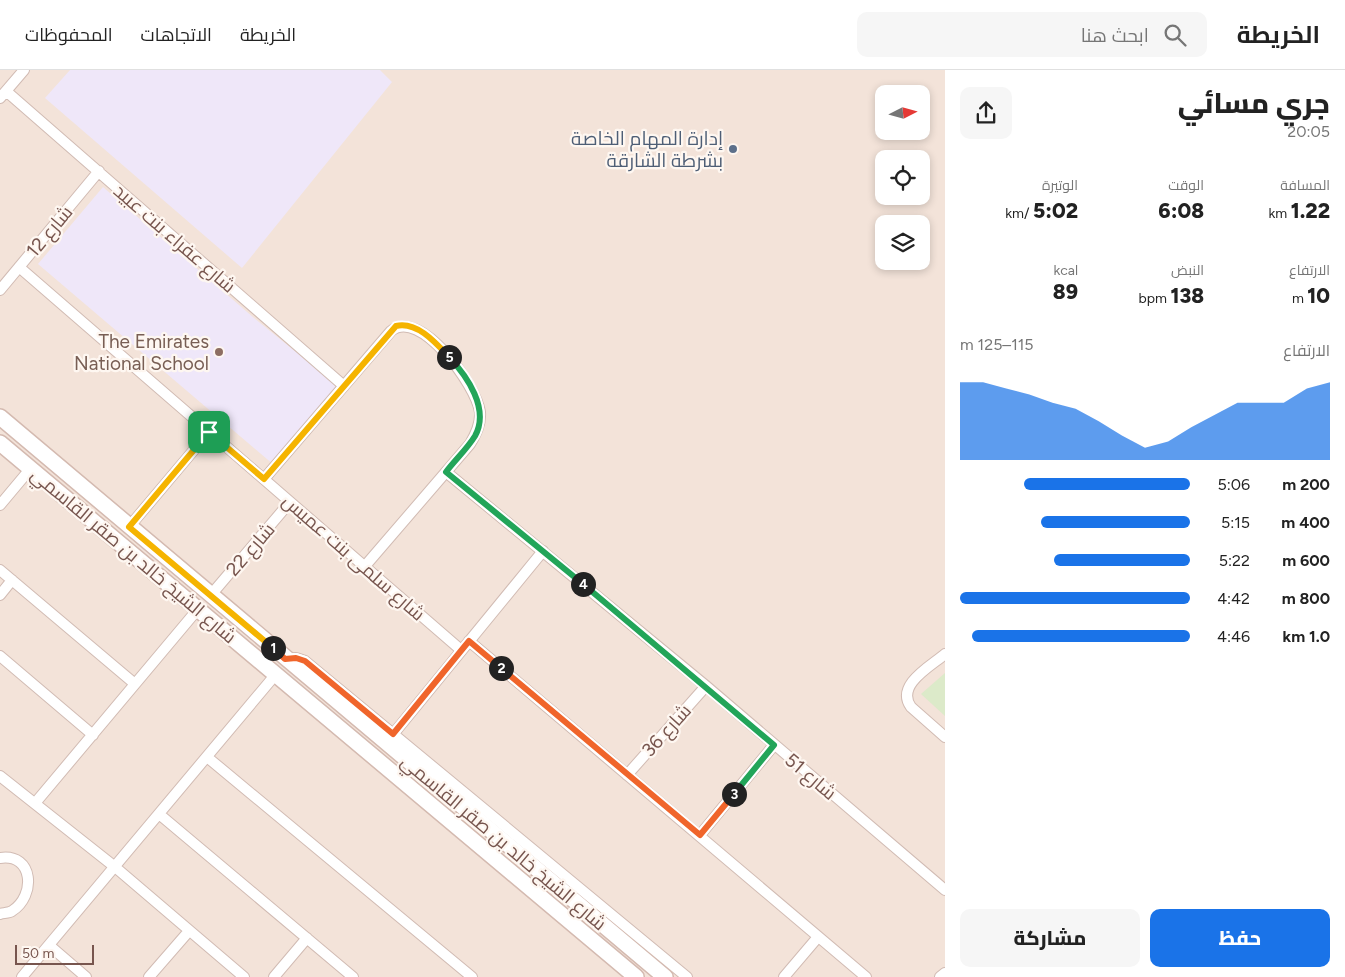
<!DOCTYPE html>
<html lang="ar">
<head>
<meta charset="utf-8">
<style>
  :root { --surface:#fff; --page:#f6f6f6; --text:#222; --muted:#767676; --line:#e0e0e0; --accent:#1a73e8 }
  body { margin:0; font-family:Figtree,Cairo,sans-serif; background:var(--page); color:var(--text); direction:rtl; height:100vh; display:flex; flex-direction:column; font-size:19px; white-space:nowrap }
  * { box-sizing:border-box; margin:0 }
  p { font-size:16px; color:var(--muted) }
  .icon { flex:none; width:28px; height:28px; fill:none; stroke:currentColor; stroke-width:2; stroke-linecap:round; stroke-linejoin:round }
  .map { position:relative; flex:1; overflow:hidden; direction:ltr }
  .sheet { display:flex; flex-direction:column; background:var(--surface); width:400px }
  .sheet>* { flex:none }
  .needle { width:32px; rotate:84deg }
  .fabs { position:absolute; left:875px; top:15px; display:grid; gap:10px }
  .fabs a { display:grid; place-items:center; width:55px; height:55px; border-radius:10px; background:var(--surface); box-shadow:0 2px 8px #0003; font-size:25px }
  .scale { position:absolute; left:15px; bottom:12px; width:79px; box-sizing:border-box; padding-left:5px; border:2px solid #77554e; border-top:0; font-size:14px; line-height:18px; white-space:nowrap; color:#77554e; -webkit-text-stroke:4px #fef7f1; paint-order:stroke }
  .pin { position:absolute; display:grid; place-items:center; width:42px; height:42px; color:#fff; margin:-21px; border-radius:10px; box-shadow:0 2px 8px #0006 }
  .km { position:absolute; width:25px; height:25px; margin:-12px; border-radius:50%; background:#222; color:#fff; font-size:14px; line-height:25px; text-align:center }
  .round { display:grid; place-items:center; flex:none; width:52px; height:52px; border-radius:10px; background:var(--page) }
  .head { display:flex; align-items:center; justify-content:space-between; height:85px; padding:0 15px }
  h1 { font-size:28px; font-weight:800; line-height:38px }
  .stats { display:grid; grid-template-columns:repeat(3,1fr); gap:8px; height:85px; padding:5px 15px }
  .stats div { display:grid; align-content:center }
  .stats b { font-size:21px; font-weight:800 }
  .stats small { font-size:14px; font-weight:400 }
  .stats p { font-size:14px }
  .chart { height:140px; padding:10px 15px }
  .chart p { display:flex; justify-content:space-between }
  .chart svg { width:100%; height:90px; margin-top:5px; fill:var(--accent); opacity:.7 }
  .primary-button { display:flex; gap:10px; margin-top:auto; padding:10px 15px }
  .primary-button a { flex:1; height:58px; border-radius:10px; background:var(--accent); color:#fff; font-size:20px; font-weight:800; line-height:58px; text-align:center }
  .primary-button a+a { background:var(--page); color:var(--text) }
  ul { padding:0 15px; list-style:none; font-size:16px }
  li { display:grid; grid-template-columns:80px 60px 1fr; align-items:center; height:38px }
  li i { height:12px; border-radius:6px; background:var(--accent) }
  header { display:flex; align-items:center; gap:30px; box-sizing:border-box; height:70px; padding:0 25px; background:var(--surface); border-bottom:1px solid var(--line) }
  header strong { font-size:24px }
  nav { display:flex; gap:28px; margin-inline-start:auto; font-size:18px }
  .search { width:350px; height:45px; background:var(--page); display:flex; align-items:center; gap:12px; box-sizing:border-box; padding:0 18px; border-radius:10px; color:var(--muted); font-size:19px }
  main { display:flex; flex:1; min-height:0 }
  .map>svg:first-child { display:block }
  .residential { fill:#f3e3d9; fill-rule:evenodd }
  .education { fill:#efe7f9 }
  .green { fill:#dceac9 }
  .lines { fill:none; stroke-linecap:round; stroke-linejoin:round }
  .street-casing { stroke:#d1bbb3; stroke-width:12 }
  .secondary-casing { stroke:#d4bab0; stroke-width:18 }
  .street { stroke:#fff; stroke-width:10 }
  .secondary { stroke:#fff; stroke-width:15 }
  .split-1-casing { stroke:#fff; stroke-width:10 }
  .split-2-casing { stroke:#fff; stroke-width:10 }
  .split-3-casing { stroke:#fff; stroke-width:10 }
  .split-4-casing { stroke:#fff; stroke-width:10 }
  .split-5-casing { stroke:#fff; stroke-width:10 }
  .split-6-casing { stroke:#fff; stroke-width:10 }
  .split-1 { stroke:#f5b400; stroke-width:6 }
  .split-2 { stroke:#f0652b; stroke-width:6 }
  .split-3 { stroke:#f0652b; stroke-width:6 }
  .split-4 { stroke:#22a559; stroke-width:6 }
  .split-5 { stroke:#22a559; stroke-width:6 }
  .split-6 { stroke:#f5b400; stroke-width:6 }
  .service-dot { fill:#5c6f8a; stroke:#fef7f1; stroke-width:2 }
  .education-dot { fill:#8d6e63; stroke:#fef7f1; stroke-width:2 }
  .labels { text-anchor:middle; stroke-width:4.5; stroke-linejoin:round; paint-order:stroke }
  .service-label { font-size:19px; fill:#4e5e75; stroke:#fef7f1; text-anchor:end }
  .street-label { font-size:19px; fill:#77554e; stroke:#fef7f1 }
  .education-label { font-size:19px; fill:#785e54; stroke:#fef7f1; text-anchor:end }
</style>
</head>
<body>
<header>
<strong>الخريطة</strong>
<div class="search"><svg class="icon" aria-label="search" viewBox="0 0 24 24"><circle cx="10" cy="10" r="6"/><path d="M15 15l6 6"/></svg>ابحث هنا</div>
<nav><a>الخريطة</a><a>الاتجاهات</a><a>المحفوظات</a></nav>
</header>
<main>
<section class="sheet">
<div class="head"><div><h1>جري مسائي</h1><p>20:05</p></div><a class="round"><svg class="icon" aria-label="share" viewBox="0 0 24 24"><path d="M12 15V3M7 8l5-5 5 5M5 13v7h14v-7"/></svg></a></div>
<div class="stats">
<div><p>المسافة</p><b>1.22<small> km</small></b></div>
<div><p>الوقت</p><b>6:08</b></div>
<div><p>الوتيرة</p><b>5:02<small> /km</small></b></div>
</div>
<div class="stats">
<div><p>الارتفاع</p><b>10<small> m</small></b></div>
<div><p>النبض</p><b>138<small> bpm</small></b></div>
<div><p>kcal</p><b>89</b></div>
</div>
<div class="chart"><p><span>الارتفاع</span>115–125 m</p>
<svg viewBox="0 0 160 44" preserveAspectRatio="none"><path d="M0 44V6L10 6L20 9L30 12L40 16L50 19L60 25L70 32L80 38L90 35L100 28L110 22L120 16L130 16L140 16L150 9L160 6V44z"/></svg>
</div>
<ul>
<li><b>200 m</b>5:06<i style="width:72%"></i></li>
<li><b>400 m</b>5:15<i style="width:65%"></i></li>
<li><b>600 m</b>5:22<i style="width:59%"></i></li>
<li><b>800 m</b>4:42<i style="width:100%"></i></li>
<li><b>1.0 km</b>4:46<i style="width:95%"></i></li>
</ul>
<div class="primary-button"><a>حفظ</a><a>مشاركة</a></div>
</section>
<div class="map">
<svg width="945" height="907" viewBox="0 0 945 907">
  <rect width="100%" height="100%" fill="#fcf2eb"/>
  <!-- residential -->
  <path class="residential" d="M0,0H945V907H0ZM884,24H921V61H884ZM884,89H921V126H884ZM884,154H921V191H884Z"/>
  <!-- education -->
  <path class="education" d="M70,0H380L392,12L242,198L45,28Z
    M103,117L254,248L338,316L274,395L38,194Z"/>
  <!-- green -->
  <path class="green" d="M945,603V646L921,624Z"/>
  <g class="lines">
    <!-- street casing -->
    <g class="street-casing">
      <path id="street" d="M6,21L344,316
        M0,28L24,0
        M19,197L461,580
        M0,220L99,101
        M446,402L706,616L945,820
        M264,409L391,261C420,237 476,315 480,342C481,354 476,364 470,374L365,496
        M0,435L31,398
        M129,457L209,362
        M0,500L135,614
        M0,525L12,510
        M210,526L290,432
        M469,571L866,907
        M945,584C931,596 895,615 911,637L945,667
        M0,586L93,665
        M285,589L296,588L305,591L687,907
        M390,668L543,481
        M207,687L472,907
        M627,705L706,616
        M0,706L115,797L244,907
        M36,732L198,539
        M159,744L353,907
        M700,765L774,675
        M0,788C34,783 36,826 12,841C9,843 3,843 0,844
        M50,876L86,907
        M22,907L276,604
        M149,907L189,861
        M274,907L307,868
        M784,907L818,867
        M940,907L945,903"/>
    </g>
    <!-- secondary casing -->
    <g class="secondary-casing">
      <path id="secondary" d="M0,347L665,907
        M0,373L636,907"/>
    </g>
    <!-- street -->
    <use href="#street" class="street"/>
    <!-- secondary -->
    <use href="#secondary" class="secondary"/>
  </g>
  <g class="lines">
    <!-- split-1 casing -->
    <g class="split-1-casing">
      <path id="split-1" d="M209,362L129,457L273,578"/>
    </g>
    <!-- split-2 casing -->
    <g class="split-2-casing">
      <path id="split-2" d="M273,578L285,589L296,588L305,591L393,664L469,571L501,598"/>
    </g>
    <!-- split-3 casing -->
    <g class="split-3-casing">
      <path id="split-3" d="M501,598L700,765L734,724"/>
    </g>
    <!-- split-4 casing -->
    <g class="split-4-casing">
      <path id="split-4" d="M583,514L774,675L734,724"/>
    </g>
    <!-- split-5 casing -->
    <g class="split-5-casing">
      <path id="split-5" d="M449,287C467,306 490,339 475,366C467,379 455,390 446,402L583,514"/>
    </g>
    <!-- split-6 casing -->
    <g class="split-6-casing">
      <path id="split-6" d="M209,362L264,409L396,256C417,251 436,273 449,287"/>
    </g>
    <!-- split-1 -->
    <use href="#split-1" class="split-1"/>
    <!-- split-2 -->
    <use href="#split-2" class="split-2"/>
    <!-- split-3 -->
    <use href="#split-3" class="split-3"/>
    <!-- split-4 -->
    <use href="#split-4" class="split-4"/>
    <!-- split-5 -->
    <use href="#split-5" class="split-5"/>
    <!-- split-6 -->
    <use href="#split-6" class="split-6"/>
  </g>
  <!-- markers -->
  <circle class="service-dot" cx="733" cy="79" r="5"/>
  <circle class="education-dot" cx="219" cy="282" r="5"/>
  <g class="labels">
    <!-- service labels -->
    <g class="service-label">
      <text x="723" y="75">إدارة المهام الخاصة<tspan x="723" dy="22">بشرطة الشارقة</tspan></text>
    </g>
    <!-- street labels -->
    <g class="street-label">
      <text transform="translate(49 161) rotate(-50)" y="7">شارع 12</text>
      <text transform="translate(175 168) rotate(41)" y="7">شارع عفراء بنت عبيد</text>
      <text transform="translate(250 479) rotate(-49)" y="7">شارع 22</text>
      <text transform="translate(134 485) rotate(40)" y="7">شارع الشيخ خالد بن صقر القاسمي</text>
      <text transform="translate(354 487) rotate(41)" y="7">شارع سلمى بنت عميس</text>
      <text transform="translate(666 660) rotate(-48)" y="7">شارع 36</text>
      <text transform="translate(811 706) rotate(40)" y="7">شارع 51</text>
      <text transform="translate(504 772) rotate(40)" y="7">شارع الشيخ خالد بن صقر القاسمي</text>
    </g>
    <!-- education labels -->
    <g class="education-label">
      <text x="209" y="278">The Emirates<tspan x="209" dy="22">National School</tspan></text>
    </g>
  </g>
</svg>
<div class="fabs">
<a><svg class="needle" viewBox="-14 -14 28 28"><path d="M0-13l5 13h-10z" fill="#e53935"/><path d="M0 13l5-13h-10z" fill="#767676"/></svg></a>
<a><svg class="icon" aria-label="locate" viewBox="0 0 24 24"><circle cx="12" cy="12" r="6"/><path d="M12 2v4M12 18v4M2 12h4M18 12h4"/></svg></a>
<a><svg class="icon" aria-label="layers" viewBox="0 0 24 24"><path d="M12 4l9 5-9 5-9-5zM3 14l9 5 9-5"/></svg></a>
</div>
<div class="scale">50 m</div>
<div class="pin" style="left:209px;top:362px;background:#1e9e55"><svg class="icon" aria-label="arrive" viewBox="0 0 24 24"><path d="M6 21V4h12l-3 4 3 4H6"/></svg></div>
<b class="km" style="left:273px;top:578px">1</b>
<b class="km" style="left:501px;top:598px">2</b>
<b class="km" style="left:734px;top:724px">3</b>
<b class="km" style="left:583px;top:514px">4</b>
<b class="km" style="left:449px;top:287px">5</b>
</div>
</main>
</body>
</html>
